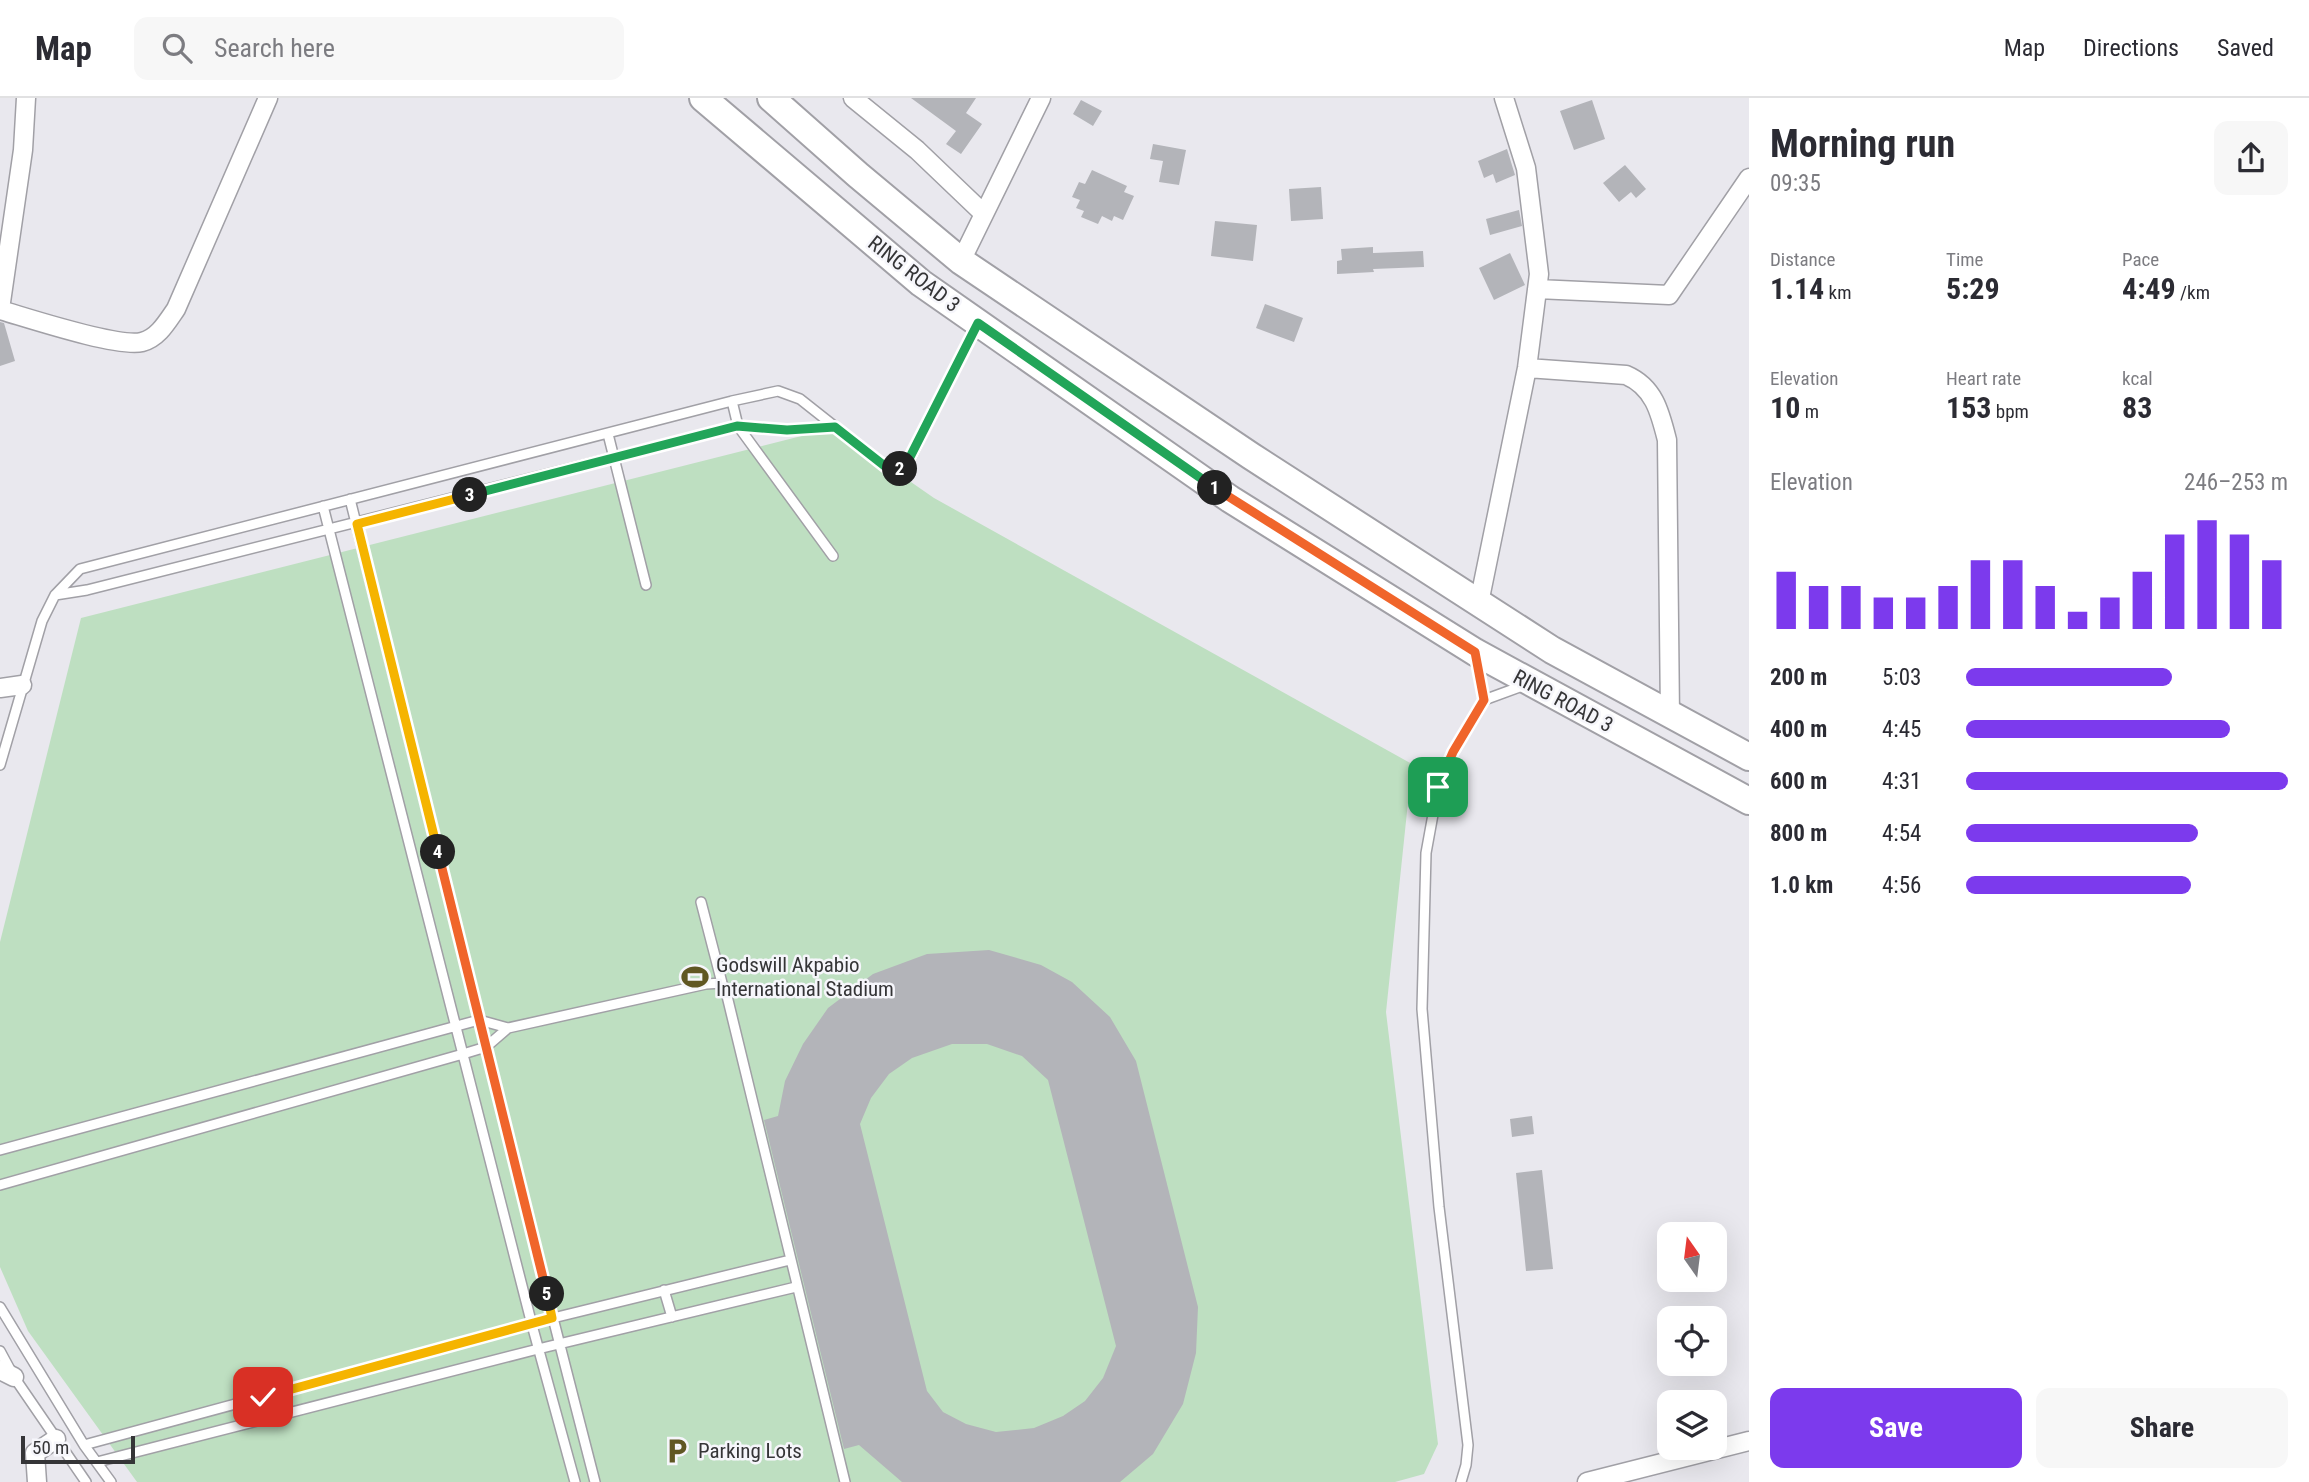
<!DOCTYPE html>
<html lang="en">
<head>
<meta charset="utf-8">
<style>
  :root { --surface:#fff; --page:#f7f7f7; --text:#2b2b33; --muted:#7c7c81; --line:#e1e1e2; --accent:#7c3aed }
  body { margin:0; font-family:"Roboto Condensed",sans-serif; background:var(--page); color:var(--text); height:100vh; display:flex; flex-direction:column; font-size:26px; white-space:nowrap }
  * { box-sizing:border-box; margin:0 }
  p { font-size:23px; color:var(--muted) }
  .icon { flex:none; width:38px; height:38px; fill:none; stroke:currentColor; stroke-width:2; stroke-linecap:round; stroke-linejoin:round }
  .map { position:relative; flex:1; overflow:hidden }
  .sheet { display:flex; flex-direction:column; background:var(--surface); width:560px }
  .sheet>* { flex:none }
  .needle { width:46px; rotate:346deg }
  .buttons { position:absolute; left:1657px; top:1124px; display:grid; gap:14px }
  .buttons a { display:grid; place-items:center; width:70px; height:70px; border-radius:14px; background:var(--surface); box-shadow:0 7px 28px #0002; font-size:35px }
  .scale { position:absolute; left:21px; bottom:18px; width:114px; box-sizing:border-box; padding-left:7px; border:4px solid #353537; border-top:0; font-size:19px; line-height:24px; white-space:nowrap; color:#353537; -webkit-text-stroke:5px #f6f6fb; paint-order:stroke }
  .pin { position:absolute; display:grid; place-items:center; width:60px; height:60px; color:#fff; margin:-30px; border-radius:14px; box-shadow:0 4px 10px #0006 }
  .km { position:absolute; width:35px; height:35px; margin:-18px; border-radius:50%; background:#222; color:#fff; font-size:19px; line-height:35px; text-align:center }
  .round { display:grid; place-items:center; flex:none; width:74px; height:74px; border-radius:14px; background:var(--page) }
  .head { display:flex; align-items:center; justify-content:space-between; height:119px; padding:0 21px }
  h1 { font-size:38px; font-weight:700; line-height:52px }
  .metrics { display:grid; grid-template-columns:repeat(3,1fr); gap:10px; height:119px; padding:7px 21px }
  .metrics div { display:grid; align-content:center }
  .metrics b { font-size:30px; font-weight:700 }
  .metrics small { font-size:19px; font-weight:400 }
  .metrics p { font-size:19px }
  .chart { height:196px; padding:14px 21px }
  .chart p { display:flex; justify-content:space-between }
  .chart svg { width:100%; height:126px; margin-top:7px; stroke:var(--accent); stroke-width:6 }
  .primary-button { display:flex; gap:14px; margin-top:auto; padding:14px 21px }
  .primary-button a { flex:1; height:80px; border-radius:14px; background:var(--accent); color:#fff; font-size:28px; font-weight:700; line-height:80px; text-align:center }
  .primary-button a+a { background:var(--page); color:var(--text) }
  ul { padding:0 21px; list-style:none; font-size:23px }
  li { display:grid; grid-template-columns:112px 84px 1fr; align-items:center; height:52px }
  li i { height:18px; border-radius:9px; background:var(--accent) }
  header { display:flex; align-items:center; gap:42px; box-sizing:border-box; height:98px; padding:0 35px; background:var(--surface); border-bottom:2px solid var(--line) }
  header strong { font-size:33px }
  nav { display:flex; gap:38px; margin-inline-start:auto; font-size:24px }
  .search { width:490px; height:63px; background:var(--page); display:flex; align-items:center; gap:18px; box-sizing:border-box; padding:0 24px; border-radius:14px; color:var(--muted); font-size:26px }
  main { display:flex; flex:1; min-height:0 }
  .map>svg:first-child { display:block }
  .green { fill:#bedfc1 }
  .building { fill:#b3b4b9; fill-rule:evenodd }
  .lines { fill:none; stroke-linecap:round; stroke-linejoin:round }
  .lane-casing { stroke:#a1a0a6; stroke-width:12 }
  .street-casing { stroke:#a1a0a6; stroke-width:21 }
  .secondary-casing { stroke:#a1a0a6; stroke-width:30 }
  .lane { stroke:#fff; stroke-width:9 }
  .street { stroke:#fff; stroke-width:18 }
  .secondary { stroke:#fff; stroke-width:26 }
  .split-1-casing { stroke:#fff; stroke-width:14 }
  .split-2-casing { stroke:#fff; stroke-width:14 }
  .split-3-casing { stroke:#fff; stroke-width:14 }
  .split-4-casing { stroke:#fff; stroke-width:14 }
  .split-5-casing { stroke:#fff; stroke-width:14 }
  .split-6-casing { stroke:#fff; stroke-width:14 }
  .split-1 { stroke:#f0652b; stroke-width:9 }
  .split-2 { stroke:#22a559; stroke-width:9 }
  .split-3 { stroke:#22a559; stroke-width:9 }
  .split-4 { stroke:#f5b400; stroke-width:9 }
  .split-5 { stroke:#f0652b; stroke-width:9 }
  .split-6 { stroke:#f5b400; stroke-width:9 }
  .labels { text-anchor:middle; stroke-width:5; stroke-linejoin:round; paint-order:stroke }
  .street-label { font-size:21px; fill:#353537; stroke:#f6f6fb }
  .poi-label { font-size:21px; fill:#353537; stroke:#f6f6fb; text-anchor:start }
</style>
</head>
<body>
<header>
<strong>Map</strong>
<div class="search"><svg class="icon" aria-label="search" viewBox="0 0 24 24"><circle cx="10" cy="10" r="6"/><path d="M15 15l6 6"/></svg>Search here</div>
<nav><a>Map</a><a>Directions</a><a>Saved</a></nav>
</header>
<main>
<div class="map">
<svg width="1749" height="1384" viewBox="0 0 1749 1384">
  <rect width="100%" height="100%" fill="#e9e8ee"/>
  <!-- green -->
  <path class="green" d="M833,330L934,400L1412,666L1386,914L1438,1346L1424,1376L1395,1384H137L28,1233L0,1169V844L81,520Z"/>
  <!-- building -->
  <path class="building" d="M911,0H976L966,15L982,26L961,56L946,46L956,33Z
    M1081,2L1102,13L1093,28L1073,16Z
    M1592,2L1605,41L1574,52L1560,13Z
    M1153,46L1186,52L1179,87L1159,84L1163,63L1150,61Z
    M1507,51L1515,77L1496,85L1493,76L1484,80L1478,63Z
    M1625,67L1646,91L1636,100L1631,94L1619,104L1603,85Z
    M1092,72L1127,88L1124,94L1134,98L1123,122L1114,118L1112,123L1102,118L1098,126L1081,119L1084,113L1076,110L1080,102L1072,99L1079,84L1085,86Z
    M1321,89L1323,121L1291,123L1289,91Z
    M1519,112L1522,128L1490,137L1486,121Z
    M1215,123L1257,127L1253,163L1211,158Z
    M1373,149V155L1423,153L1424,169L1373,171L1374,174L1337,176V163L1342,162L1341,151Z
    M1510,155L1525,187L1494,202L1479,170Z
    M1265,206L1303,220L1294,244L1256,230Z
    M0,224L4,225L15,263L0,268Z
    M989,852L1041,867L1072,884L1110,919L1136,963L1198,1209L1196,1255L1183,1306L1153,1356L1120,1384H902L859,1347L844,1351L764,1022L778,1018L785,983L803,946L828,910L873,876L927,856ZM952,946H987L1022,958L1048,982L1116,1248L1103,1280L1085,1303L1063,1318L1034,1330L996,1334L966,1326L943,1314L927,1293L860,1026L871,1000L889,976L912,960Z
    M1532,1018L1534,1036L1512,1039L1510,1021Z
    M1542,1072L1553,1171L1526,1173L1516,1075Z"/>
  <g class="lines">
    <!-- lane casing -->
    <g class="lane-casing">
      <path id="lane" d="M732,303L738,328L833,458
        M608,336L646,487
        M350,401L553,1220L595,1384
        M323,408L532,1227L575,1384
        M55,497L87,492L738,328L787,332L835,329
        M1477,562L1484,602
        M0,667L42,523L55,497L80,471L732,303L778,293L800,301L891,373L902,370L910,361L977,226
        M701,804L722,885L727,898L845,1384
        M0,1052L479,922L508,930
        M0,1087L463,956L486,949L508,930L706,886L722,885
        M664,1192L672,1219
        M0,1209L84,1347L111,1384
        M0,1253L14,1279L86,1384
        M84,1347L553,1220L790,1162
        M97,1364L538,1251L796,1189
        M1461,1384L1466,1367L1468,1347L1439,1109L1422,911L1426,755L1438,689L1453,654L1484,602L1525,587"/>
    </g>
    <!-- street casing -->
    <g class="street-casing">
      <path id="street" d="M853,0L917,52L984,116
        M961,163L1041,0
        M1537,191L1669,197L1749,80
        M0,211L23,52L26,0
        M0,212C28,220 118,250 142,244C158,240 167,224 176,211L268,0
        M1527,270L1626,277C1654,289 1660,314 1667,342L1670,618
        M1479,505L1527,270L1539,176L1526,70L1504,0
        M0,590L22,587
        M0,1272L14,1279
        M37,1384L35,1355L56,1341
        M1587,1384L1749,1343"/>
    </g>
    <!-- secondary casing -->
    <g class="secondary-casing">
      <path id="secondary" d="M703,0L921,185L1230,401L1475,554L1749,703
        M771,0L858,77L961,163L1251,358L1552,552L1749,659"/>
    </g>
    <!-- lane -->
    <use href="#lane" class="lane"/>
    <!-- street -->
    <use href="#street" class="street"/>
    <!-- secondary -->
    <use href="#secondary" class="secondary"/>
  </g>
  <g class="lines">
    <!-- split-1 casing -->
    <g class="split-1-casing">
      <path id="split-1" d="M1215,390L1475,554L1484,602L1453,654L1438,689"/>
    </g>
    <!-- split-2 casing -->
    <g class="split-2-casing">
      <path id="split-2" d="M900,371L909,361L978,225L1215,390"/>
    </g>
    <!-- split-3 casing -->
    <g class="split-3-casing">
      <path id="split-3" d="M470,397L737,328L787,332L835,329L891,373L900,371"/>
    </g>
    <!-- split-4 casing -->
    <g class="split-4-casing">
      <path id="split-4" d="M438,754L357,426L470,397"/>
    </g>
    <!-- split-5 casing -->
    <g class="split-5-casing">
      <path id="split-5" d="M438,754L547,1196"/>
    </g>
    <!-- split-6 casing -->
    <g class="split-6-casing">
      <path id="split-6" d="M263,1299L552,1220L547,1196"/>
    </g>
    <!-- split-1 -->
    <use href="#split-1" class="split-1"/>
    <!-- split-2 -->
    <use href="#split-2" class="split-2"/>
    <!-- split-3 -->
    <use href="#split-3" class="split-3"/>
    <!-- split-4 -->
    <use href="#split-4" class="split-4"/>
    <!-- split-5 -->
    <use href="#split-5" class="split-5"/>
    <!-- split-6 -->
    <use href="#split-6" class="split-6"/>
  </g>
  <!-- icons -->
  <defs>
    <g id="stadium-bare" transform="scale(2.1)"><path d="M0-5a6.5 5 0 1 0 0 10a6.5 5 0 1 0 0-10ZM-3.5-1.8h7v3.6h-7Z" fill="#605723" stroke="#f6f6fb" stroke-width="2.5" paint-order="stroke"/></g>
    <g id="parking-bare" transform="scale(2.1)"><path d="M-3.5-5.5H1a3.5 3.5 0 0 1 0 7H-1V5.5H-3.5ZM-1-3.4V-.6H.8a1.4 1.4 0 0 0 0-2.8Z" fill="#605723" stroke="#f6f6fb" stroke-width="2.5" paint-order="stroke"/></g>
  </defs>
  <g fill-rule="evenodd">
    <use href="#stadium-bare" x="695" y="879"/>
    <use href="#parking-bare" x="677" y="1353"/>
  </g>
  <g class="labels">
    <!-- street labels -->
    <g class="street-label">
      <text transform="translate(914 176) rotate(38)" y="7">RING ROAD 3</text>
      <text transform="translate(1563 603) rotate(28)" y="7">RING ROAD 3</text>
    </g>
    <!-- poi labels -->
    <g class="poi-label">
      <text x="716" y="874">Godswill Akpabio<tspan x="716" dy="24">International Stadium</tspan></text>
      <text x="698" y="1360">Parking Lots</text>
    </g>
  </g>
</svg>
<div class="buttons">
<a><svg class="needle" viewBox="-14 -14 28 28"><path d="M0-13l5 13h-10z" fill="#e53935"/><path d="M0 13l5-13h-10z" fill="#7c7c81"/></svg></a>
<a><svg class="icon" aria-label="locate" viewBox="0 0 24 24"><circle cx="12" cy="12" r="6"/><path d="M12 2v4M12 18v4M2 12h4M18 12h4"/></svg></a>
<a><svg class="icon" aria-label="layers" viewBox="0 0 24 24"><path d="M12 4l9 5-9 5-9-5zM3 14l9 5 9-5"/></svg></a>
</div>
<div class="scale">50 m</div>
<div class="pin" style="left:1438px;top:689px;background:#1e9e55"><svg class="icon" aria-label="arrive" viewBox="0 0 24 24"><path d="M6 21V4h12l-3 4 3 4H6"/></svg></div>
<div class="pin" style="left:263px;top:1299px;background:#d93025"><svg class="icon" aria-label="check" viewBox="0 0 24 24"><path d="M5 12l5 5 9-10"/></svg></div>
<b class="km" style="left:1215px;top:390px">1</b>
<b class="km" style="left:900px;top:371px">2</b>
<b class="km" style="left:470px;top:397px">3</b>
<b class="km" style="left:438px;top:754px">4</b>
<b class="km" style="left:547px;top:1196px">5</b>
</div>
<section class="sheet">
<div class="head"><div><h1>Morning run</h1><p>09:35</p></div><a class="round"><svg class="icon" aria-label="share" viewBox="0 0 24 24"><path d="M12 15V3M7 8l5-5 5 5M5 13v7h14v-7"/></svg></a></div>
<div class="metrics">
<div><p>Distance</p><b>1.14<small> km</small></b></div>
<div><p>Time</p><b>5:29</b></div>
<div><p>Pace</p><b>4:49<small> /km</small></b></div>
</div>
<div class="metrics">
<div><p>Elevation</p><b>10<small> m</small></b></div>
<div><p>Heart rate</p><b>153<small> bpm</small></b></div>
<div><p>kcal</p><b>83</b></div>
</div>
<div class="chart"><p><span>Elevation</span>246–253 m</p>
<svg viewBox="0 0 160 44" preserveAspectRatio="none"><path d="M5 44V24M15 44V29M25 44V29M35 44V33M45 44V33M55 44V29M65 44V20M75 44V20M85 44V29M95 44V38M105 44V33M115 44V24M125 44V11M135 44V6M145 44V11M155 44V20"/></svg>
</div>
<ul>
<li><b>200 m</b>5:03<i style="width:64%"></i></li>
<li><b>400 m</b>4:45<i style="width:82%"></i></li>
<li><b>600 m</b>4:31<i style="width:100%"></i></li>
<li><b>800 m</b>4:54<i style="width:72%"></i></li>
<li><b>1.0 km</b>4:56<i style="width:70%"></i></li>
</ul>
<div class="primary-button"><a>Save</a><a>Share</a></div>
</section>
</main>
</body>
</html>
